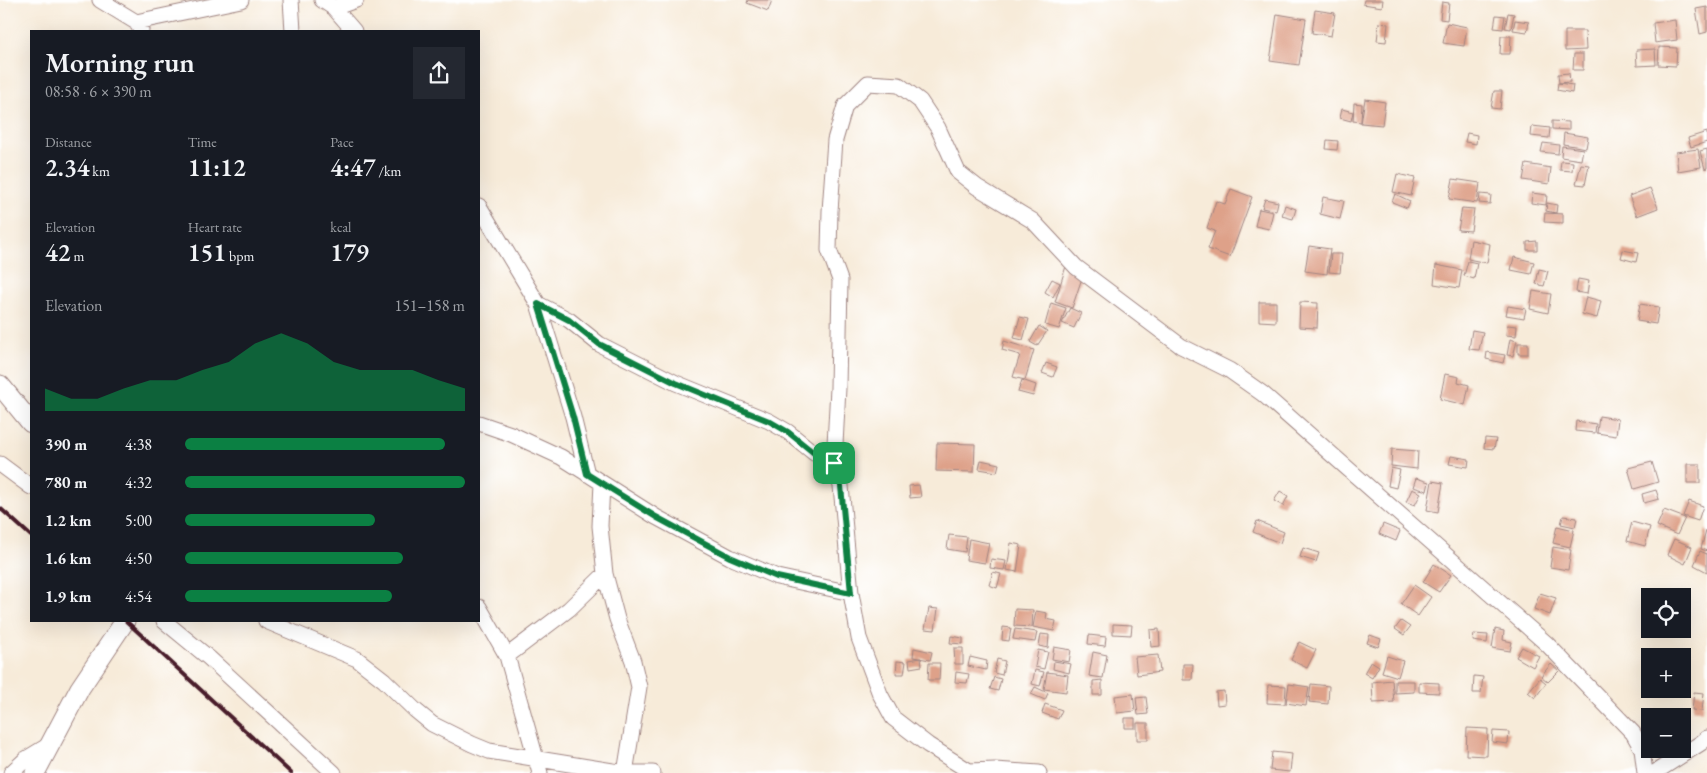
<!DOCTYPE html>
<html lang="en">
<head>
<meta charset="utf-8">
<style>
  :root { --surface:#171b24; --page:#242831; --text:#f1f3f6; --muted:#9ea1a6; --accent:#0b8043 }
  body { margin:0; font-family:"EB Garamond",serif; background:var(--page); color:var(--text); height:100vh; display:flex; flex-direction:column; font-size:19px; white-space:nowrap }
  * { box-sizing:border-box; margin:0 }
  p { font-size:16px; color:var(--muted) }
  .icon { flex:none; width:28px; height:28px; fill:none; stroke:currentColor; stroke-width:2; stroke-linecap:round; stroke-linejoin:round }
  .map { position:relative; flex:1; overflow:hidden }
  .sheet { position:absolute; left:30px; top:30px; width:450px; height:592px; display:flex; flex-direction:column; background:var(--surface); border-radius:0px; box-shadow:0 5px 20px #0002 }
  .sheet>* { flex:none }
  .controls { position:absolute; left:1641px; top:588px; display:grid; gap:10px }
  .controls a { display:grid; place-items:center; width:50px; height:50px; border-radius:0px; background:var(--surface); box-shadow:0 5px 20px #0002; font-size:25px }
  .pin { position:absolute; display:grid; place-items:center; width:42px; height:42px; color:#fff; margin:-21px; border-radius:10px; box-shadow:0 2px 8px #0006 }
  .round { display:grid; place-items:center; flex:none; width:52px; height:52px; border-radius:0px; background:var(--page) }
  .headline { display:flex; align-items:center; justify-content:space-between; height:85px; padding:0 15px }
  h1 { font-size:28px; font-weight:600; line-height:38px }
  .figures { display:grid; grid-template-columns:repeat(3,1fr); gap:8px; height:85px; padding:5px 15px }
  .figures div { display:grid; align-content:center }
  .figures b { font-size:25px; font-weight:600 }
  .figures small { font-size:14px; font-weight:400 }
  .figures p { font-size:14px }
  .chart { height:140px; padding:10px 15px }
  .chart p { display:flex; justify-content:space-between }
  .chart svg { width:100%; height:90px; margin-top:5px; fill:var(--accent); opacity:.7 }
  ul { padding:0 15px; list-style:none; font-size:16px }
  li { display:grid; grid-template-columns:80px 60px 1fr; align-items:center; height:38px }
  li i { height:12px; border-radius:6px; background:var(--accent) }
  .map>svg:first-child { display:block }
  .building { fill:#dea189 }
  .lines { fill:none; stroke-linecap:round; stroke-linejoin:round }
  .minor-casing { stroke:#a08582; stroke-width:17 }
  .tertiary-casing { stroke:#a08582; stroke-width:21 }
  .minor { stroke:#fff; stroke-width:15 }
  .tertiary { stroke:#fff; stroke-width:19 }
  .rail { stroke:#4a1f2b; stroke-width:4 }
  .route-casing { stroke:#fff; stroke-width:10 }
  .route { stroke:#0b8043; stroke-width:6 }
</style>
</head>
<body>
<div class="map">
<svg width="1707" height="773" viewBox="0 0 1707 773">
  <rect width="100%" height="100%" fill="#fff"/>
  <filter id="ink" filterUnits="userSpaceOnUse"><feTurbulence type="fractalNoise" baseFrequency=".02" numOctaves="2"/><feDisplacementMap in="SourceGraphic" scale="10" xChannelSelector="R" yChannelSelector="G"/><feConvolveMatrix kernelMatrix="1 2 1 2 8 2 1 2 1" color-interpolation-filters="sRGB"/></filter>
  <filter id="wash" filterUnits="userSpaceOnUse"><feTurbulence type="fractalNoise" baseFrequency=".0096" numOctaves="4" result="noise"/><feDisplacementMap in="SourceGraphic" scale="20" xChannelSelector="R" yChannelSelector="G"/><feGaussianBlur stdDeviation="1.12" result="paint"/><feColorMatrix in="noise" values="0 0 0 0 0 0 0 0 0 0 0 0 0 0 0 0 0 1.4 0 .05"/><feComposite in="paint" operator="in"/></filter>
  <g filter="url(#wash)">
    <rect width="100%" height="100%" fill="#f7ebd9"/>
    <g id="blocks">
      <!-- building -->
      <path class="building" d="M748,0H772L768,11L747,3Z
        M1364,0H1383L1382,7L1363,4Z
        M1442,2L1449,3L1447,20L1440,19Z
        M1707,7V32L1700,34L1696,9Z
        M1315,10L1335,13L1331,36L1312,33Z
        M1508,13L1514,14L1511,29L1505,28Z
        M1277,14L1306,19L1299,65L1270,61Z
        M1496,15L1505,16L1503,29L1494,28Z
        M1515,20L1529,22L1527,32L1513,30Z
        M1675,20L1677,40L1655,43L1653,23Z
        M1379,23L1388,24L1386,42L1377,41Z
        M1447,23L1467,27L1464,46L1443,43Z
        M1565,31H1585L1586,50L1565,51Z
        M1501,36H1511L1510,54H1500Z
        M1659,47L1677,48L1676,66L1658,65Z
        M1655,49L1656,65L1637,66L1636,50Z
        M1574,54H1583V70H1573Z
        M1569,73L1570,82L1559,83L1558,74Z
        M1558,83L1573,85L1572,93L1557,90Z
        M1494,91H1502L1500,109L1491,108Z
        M1365,99L1385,102L1382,125L1361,123Z
        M1354,103L1362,104L1361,122L1353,121Z
        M1342,109L1353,112L1351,121L1340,118Z
        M1552,121L1569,122V130L1552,129Z
        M1532,126L1550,128L1549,138L1531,136Z
        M1707,132V142L1691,147L1688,138Z
        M1467,133L1477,135L1476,144L1465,142Z
        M1564,133L1588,137L1586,148L1563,144Z
        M1327,140L1338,141L1337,150L1326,149Z
        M1543,143L1559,145L1558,154L1541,152Z
        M1562,146L1583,149L1581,160L1561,157Z
        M1698,149L1701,167L1678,171L1676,152Z
        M1707,149V168L1705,169L1700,151Z
        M1561,161L1573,162L1572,171L1560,170Z
        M1526,164L1551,168L1549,184L1523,180Z
        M1581,164L1589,165L1585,185L1576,184Z
        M1397,174L1415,178L1411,196L1393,192Z
        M1453,179L1480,183L1477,203L1449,199Z
        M1650,188L1658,208L1637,216L1629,196Z
        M1231,189L1252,197L1230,257L1208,249L1215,231L1207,228L1216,201L1225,204Z
        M1532,193L1547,195L1546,205L1531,203Z
        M1395,194L1410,201L1407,208L1392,202Z
        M1480,194L1491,195L1490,204L1479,203Z
        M1323,197L1344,201L1340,219L1320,214Z
        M1265,199L1278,202L1276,211L1262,208Z
        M1547,203L1557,205L1556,213L1546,211Z
        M1285,205L1296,209L1293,219L1282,216Z
        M1462,208L1474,209L1471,231L1458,230Z
        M1259,209L1273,212L1269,229L1255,226Z
        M1545,213L1563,214V223L1544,222Z
        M1471,240L1490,244L1487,263L1468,259Z
        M1537,241V250H1527V242Z
        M1309,246L1330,249L1327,274L1305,271Z
        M1623,250L1638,253L1636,262L1621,258Z
        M1331,254H1342L1340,273L1329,272Z
        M1514,257L1534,262L1531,274L1511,270Z
        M1468,261L1477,263L1474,279L1464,276Z
        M1436,265L1462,270L1459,288L1434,284Z
        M1066,266L1084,272L1072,308L1055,302Z
        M1539,269L1548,271L1544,286L1536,284Z
        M1052,279L1060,283L1053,297L1045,292Z
        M1578,279L1589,281L1587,294L1576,292Z
        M1533,291L1551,294L1548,313L1530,309Z
        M1586,297L1601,301L1597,318L1582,314Z
        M1259,302H1276V322L1259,321Z
        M1300,302L1318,303L1317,328L1299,327Z
        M1051,303L1066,308L1059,329L1045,325Z
        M1640,304L1659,307L1656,324L1637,321Z
        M1508,306L1526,309L1524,318L1506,315Z
        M1070,308L1081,313L1074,328L1062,323Z
        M1020,317L1029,319L1023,340L1014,338Z
        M1507,325L1517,326L1516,336L1506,335Z
        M1039,326L1047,331L1037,346L1030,342Z
        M1472,330L1483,332L1479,350L1469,349Z
        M1510,339L1517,341L1513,356L1507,355Z
        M1004,341L1034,350L1025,380L1013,377L1020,355L1002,350Z
        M1518,343H1528V354H1518Z
        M1487,352L1505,355L1503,363L1486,359Z
        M1046,363L1057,367L1053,377L1042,373Z
        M1445,374L1459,377L1458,382L1469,385L1465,405L1440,399Z
        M1022,380L1036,385L1033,396L1018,392Z
        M1599,416L1618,419L1616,436L1597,433Z
        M1576,421L1596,424L1595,433L1575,431Z
        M1485,438L1496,439L1494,449L1484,448Z
        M937,443L975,444L974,472L936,471Z
        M1392,449L1418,451L1417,469L1391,466Z
        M1451,456L1469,459L1468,467L1449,464Z
        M981,460L999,464L997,472L979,469Z
        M1652,462L1658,482L1634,489L1628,468Z
        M1687,464H1700V483H1687Z
        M1391,468L1400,470L1396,488L1388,486Z
        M1416,478L1429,482L1427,491L1413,487Z
        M1432,481L1443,483L1438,512L1427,510Z
        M919,485L921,497L910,498L909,486Z
        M1412,489L1421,493L1415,505L1406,502Z
        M1656,490L1659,499L1644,503L1642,494Z
        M1280,491L1288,496L1283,506L1274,501Z
        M1689,501L1703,506L1698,521L1683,516Z
        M1664,510L1685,518L1677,535L1657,526Z
        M1563,516L1577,518L1575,527L1561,524Z
        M1257,521L1284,532L1280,543L1253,532Z
        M1632,522L1650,527L1645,546L1627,541Z
        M1383,524L1400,531L1396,541L1379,534Z
        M1557,526L1574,530L1570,547L1553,543Z
        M1706,530H1707V551L1701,549Z
        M949,535L967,537L965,552L947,549Z
        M969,539L989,543L985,563L966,560Z
        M1674,539L1692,547L1685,564L1667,555Z
        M1011,543L1021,545L1017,572L1007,570Z
        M1553,547L1571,550L1568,570L1550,567Z
        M1303,548L1319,553L1316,562L1300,557Z
        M1700,551L1707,554V572L1694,565Z
        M991,559L1006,561L1004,570L990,568Z
        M1434,564L1451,575L1439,592L1423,582Z
        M993,572L1001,574L997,588L989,585Z
        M1414,585L1431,597L1418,616L1401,604Z
        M1540,593L1556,598L1550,615L1534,609Z
        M929,608L938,609L935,630L925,629Z
        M1015,609L1033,610L1032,627L1014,626Z
        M1036,611L1047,613L1046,619L1056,621L1054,631L1033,627Z
        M1401,621L1410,627L1404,635L1395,629Z
        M1113,624L1132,625L1131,635L1113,634Z
        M1003,627L1011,628L1009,641L1002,640Z
        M1015,629L1037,632L1035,642L1013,639Z
        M1159,629L1160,646L1151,647L1150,630Z
        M1495,629L1504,631L1503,640L1512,642L1510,651L1492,648Z
        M1041,634L1049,635L1048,648L1039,646Z
        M1474,634L1488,635L1487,643L1473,641Z
        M1089,635L1106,637L1105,646L1088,644Z
        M1370,635L1381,639L1378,647L1367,643Z
        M951,636L963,638V644L950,643Z
        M1299,642L1316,650L1307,668L1291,660Z
        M1054,647L1071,650L1069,662L1052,659Z
        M1522,647L1539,656L1533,667L1516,657Z
        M914,648L932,652L930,660L913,657Z
        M954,648H963V664H955Z
        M1038,650L1048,652L1044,669L1035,667Z
        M1093,652L1107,655L1103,678L1089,676Z
        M1158,655L1160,672L1137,675L1135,657Z
        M1387,656L1403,661L1398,677L1382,672Z
        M970,657L987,661L986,670L968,666Z
        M921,658L922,666L910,668L909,660Z
        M997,659L1005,661L1002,675L994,673Z
        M897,661L906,662L904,674H896Z
        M1054,661L1071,664L1069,673L1053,669Z
        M1371,661L1379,666L1372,678L1364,673Z
        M929,663H940L939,680H928Z
        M1183,664H1193L1192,680H1183Z
        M1551,664L1559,671L1548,682L1541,676Z
        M1035,670L1044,672L1040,686L1032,684Z
        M956,672L969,674L967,683L955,682Z
        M1047,672L1068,675L1066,692L1044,689Z
        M1474,676L1483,677L1481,693H1473Z
        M994,677L1001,679L998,691L990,689Z
        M1540,678L1546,683L1535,698L1528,692Z
        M1102,680V695H1093V681Z
        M1392,680L1394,702L1373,703L1372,682Z
        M1395,681H1414V692L1395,693Z
        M1419,682L1439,683V693L1419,692Z
        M1289,684L1309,687L1306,706L1286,703Z
        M1311,684L1329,686L1328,704L1309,702Z
        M1268,685L1286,686L1285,704L1267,703Z
        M1035,687L1048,693L1045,700L1031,694Z
        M1224,691L1225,704L1217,705L1216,692Z
        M1694,692L1704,693L1702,711L1692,710Z
        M1133,694L1135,711L1117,713L1115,696Z
        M1146,697L1148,714L1138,715L1136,698Z
        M1045,704L1062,710L1058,719L1042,713Z
        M1125,718H1135V728H1125Z
        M1137,723H1148V740H1137Z
        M1467,728L1488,729L1487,756L1466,755Z
        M1493,731L1509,732L1508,744L1492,742Z
        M1272,752L1292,754L1290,772L1270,770Z"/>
    </g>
  </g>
  <g filter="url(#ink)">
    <use href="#blocks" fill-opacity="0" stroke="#a08582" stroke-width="1"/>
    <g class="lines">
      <!-- minor casing -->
      <g class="minor-casing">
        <path id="minor" d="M100,0L136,22L141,30
          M291,0L293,31
          M322,0L334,8L354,31
          M334,8L356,0
          M136,22L241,0
          M479,206L538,304L573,417L587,474
          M538,304L569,320L599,344L676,383L769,421L788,432L814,453L834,463L841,486L851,593L859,638L880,694L893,718L928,745L969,771
          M479,423L511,434L561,457L656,517L730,557L777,577L851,593
          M834,463L838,388L840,280L829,250L830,211L835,140L845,106L868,83L899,85L920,101L938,128L958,172L977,187L1033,221L1076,267L1181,346L1229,370L1263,394L1547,644L1633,733L1642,749L1645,773
          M0,464L31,487
          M602,483L600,526L605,574L617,619L633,661L639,687L625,773
          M479,607L507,656L540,773
          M164,621L209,658L334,773
          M266,621L357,659L384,680L415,710L432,724L472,744L489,751L625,773H653
          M507,656L569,609L605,574
          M11,773L26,759L49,745
          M967,773L969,771L995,770L1039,773
          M1654,773L1701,743L1707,738"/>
      </g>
      <!-- tertiary casing -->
      <g class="tertiary-casing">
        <path id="tertiary" d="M0,385L31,423
          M35,773L80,688L125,621"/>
      </g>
      <!-- minor -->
      <use href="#minor" class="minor"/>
      <!-- tertiary -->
      <use href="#tertiary" class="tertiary"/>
      <!-- rail -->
      <path class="rail" d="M0,508L31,536
        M126,621L291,773"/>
    </g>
  </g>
  <g class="lines" filter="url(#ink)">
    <!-- route casing -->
    <g class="route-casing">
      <path id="route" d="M538,304L569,320L599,344L676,383L769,421L788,432L814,453L834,463L841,486L851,593L777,577L730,557L656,517L587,474L573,417Z"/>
    </g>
    <!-- route -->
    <use href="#route" class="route"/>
  </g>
</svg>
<div class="controls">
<a><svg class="icon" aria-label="locate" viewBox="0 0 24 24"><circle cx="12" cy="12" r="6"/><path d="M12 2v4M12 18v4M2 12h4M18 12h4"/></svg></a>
<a>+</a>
<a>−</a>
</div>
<div class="pin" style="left:834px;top:463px;background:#1e9e55"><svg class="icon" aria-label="arrive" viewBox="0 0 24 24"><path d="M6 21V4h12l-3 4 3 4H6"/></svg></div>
<section class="sheet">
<div class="headline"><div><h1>Morning run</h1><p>08:58 · 6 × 390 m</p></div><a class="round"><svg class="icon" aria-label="share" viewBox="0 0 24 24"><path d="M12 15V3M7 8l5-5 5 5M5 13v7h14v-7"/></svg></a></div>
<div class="figures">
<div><p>Distance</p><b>2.34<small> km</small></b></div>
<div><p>Time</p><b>11:12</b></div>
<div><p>Pace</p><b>4:47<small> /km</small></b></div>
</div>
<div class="figures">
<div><p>Elevation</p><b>42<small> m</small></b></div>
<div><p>Heart rate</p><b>151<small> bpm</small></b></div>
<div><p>kcal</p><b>179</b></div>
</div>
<div class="chart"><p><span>Elevation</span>151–158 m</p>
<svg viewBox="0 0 160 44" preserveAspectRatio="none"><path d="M0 44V33L10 38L20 38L30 33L40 29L50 29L60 24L70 20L80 11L90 6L100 11L110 20L120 24L130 24L140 24L150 29L160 33V44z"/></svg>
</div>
<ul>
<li><b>390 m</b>4:38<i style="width:93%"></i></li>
<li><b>780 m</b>4:32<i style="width:100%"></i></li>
<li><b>1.2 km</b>5:00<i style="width:68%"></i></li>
<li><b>1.6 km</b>4:50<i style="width:78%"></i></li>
<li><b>1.9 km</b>4:54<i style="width:74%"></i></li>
</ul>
</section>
</div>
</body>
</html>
